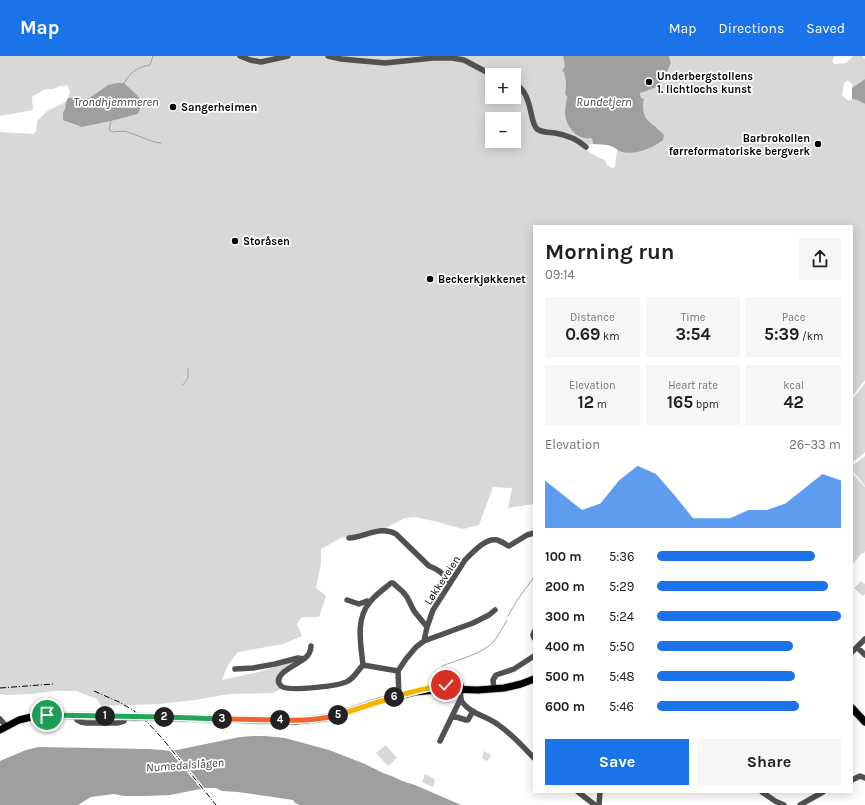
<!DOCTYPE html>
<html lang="en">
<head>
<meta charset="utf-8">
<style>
  :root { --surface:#fff; --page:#f6f6f6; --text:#202124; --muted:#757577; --accent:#1a73e8 }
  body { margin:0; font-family:Karla,sans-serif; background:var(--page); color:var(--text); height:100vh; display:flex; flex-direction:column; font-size:15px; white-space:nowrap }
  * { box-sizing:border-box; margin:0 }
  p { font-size:13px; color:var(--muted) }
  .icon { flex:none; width:22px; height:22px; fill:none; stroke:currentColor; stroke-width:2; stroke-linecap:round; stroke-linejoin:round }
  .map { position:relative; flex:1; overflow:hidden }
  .side { position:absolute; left:533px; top:169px; width:320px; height:568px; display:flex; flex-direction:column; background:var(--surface); border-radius:0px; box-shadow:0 2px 10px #0003 }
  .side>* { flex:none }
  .tools { position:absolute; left:485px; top:12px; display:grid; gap:8px }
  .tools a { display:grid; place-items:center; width:36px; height:36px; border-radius:0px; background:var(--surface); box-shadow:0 2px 10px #0003; font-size:20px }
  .pin { position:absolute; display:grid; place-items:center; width:34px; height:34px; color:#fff; margin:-17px; border:2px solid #fff; border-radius:50%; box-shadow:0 1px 4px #0007 }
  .km { position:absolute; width:20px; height:20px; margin:-10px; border-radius:50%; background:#222; color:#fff; font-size:11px; line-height:20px; text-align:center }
  .round { display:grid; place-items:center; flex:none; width:42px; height:42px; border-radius:0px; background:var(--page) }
  .head { display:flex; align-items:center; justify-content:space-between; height:68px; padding:0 12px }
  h1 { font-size:22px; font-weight:700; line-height:30px }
  .metrics { display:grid; grid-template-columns:repeat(3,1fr); gap:6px; height:68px; padding:4px 12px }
  .metrics div { display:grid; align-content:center; border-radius:0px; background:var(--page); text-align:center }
  .metrics b { font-size:17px; font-weight:700 }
  .metrics small { font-size:11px; font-weight:400 }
  .metrics p { font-size:11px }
  .chart { height:112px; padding:8px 12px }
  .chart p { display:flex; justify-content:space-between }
  .chart svg { width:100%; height:72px; margin-top:4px; fill:var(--accent); opacity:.7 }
  .button { display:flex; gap:8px; margin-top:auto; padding:8px 12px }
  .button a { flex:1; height:46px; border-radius:0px; background:var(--accent); color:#fff; font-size:16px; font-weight:700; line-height:46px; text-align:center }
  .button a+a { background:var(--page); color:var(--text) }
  ul { padding:0 12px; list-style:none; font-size:13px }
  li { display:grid; grid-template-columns:64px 48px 1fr; align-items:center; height:30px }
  li i { height:10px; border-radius:5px; background:var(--accent) }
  header { display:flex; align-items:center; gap:24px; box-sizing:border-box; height:56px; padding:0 20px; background:var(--accent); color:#fff }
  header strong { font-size:19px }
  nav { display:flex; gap:22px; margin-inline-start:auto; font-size:14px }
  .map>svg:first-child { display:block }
  .green { fill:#d8d8d8; fill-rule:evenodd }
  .water { fill:#9f9f9f }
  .pier { fill:#fff }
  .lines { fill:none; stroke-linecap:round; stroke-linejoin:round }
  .stream { stroke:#9f9f9f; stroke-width:1 }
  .major-casing { stroke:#dbdbdb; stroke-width:9 }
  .minor { stroke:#515151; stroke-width:5.5 }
  .major { stroke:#000; stroke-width:7 }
  .rail { stroke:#000; stroke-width:1; stroke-dasharray:6 2 1 2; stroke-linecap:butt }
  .major-bridge-casing { stroke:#dbdbdb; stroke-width:9; stroke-linecap:butt }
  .major-bridge { stroke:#000; stroke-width:7 }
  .split-1-casing { stroke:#fff; stroke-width:8 }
  .split-2-casing { stroke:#fff; stroke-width:8 }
  .split-3-casing { stroke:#fff; stroke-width:8 }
  .split-4-casing { stroke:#fff; stroke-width:8 }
  .split-5-casing { stroke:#fff; stroke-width:8 }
  .split-6-casing { stroke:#fff; stroke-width:8 }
  .split-7-casing { stroke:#fff; stroke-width:8 }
  .split-1 { stroke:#22a559; stroke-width:5 }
  .split-2 { stroke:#22a559; stroke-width:5 }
  .split-3 { stroke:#22a559; stroke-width:5 }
  .split-4 { stroke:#f0652b; stroke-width:5 }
  .split-5 { stroke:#f0652b; stroke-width:5 }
  .split-6 { stroke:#f5b400; stroke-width:5 }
  .split-7 { stroke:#f5b400; stroke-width:5 }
  .poi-dot { fill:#000; stroke:#fff; stroke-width:1.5 }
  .labels { text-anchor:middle; stroke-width:3.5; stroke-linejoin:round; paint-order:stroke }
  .poi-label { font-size:11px; font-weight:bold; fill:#000; stroke:#fff; text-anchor:start }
  .street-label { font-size:11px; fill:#000; stroke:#fff }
  .water-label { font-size:12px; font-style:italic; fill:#404040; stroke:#fff }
</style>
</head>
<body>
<header>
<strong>Map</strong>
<nav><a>Map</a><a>Directions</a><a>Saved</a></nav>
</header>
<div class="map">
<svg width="865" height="749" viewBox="0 0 865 749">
  <rect width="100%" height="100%" fill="#fff"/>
  <!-- green -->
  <path class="green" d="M0,0H563L565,10L564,16L566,26L565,38L591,82L592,83L593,88L586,89L589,96L599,102L605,104L607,109L612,112L615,111L617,94L621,96L664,79C652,65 640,66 644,44L641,42L640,36L644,35L668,14L671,7L669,0H835L832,5L834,8L846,7L853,0H863L864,3L865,2V23L852,32V28L850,26L847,25L844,27L842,39L846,43L849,45L852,43L857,44L865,48V324L852,341V170H534V448L508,452L512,432L493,431L479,469L463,473L434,465L414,461L405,462L386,472L364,478L341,482L321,493V507L316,532L326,540L319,561H302L297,568L302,580L283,588L238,596L228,609L222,624L259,616L294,605L290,613L280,622V633L273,637L229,638L195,644L160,648L101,650L97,643L76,635H54L31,638L8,639L0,638V76L33,78L36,76L37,65L47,55L66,46L65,53L82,71L111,65L138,58L143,45L108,29L89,42H68L70,36L68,30H59L54,33H45L32,41L33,54L0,60ZM492,19H514V41H492ZM492,63H514V85H492Z
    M865,327V396L852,407V344Z
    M865,400V430L852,414V410Z
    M852,417L865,431V495L864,497H862L852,509Z
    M861,525L865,528V538L863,540L854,532Z
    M386,689L397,702L388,710L376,697Z
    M484,695L491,699L488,704L486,705L482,702Z
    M425,718L434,723L435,725L433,731L422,726Z"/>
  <!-- water -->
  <path class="water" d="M563,0H669L671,7L668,14L657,31L640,37L641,42L644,43C640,66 652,65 664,79L663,84C653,92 636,99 622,96C618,95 616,92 611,90C606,88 599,89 593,88L592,83L591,82C577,85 566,70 565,58C565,53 566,47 567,41L565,38L566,26L564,16L562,15L565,10Z
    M865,23V48L857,44L852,43V32Z
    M118,27H124L143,45L138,58L111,65L82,71L63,64V57L65,53L66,46L68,42H89L108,29Z
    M253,680H265L285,682L329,694L365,708L383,717L394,721L402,725L415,729L461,749H300L295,747L293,744L238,736L222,735L216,732H205L170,739L147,740H124L114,738L91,741L78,749H0V705L26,694L38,691L149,693L172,695L240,681Z"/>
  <!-- pier -->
  <path class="pier" d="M168,693H173L206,734H202Z"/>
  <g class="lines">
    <!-- stream -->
    <path class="stream" d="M124,27C131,16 137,11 150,9L153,0
      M111,65L109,74L113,76L125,75L154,86L161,87
      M183,329L188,322V312
      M508,560L516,546L534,521
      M442,610C456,604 484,598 494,585C499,579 503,571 507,564"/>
    <!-- major casing -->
    <g class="major-casing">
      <path id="major" d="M852,652L865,666
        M145,661L295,665L317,663L331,661L380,645L415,636L448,633L478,634L504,632L521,628L534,623
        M0,674L19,664L39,659L135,661"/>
    </g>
    <!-- minor -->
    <path class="minor" d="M240,0L250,4L261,6L288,0
      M328,0L341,3L385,7L433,2H452L464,4L492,19
      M514,27C527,34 529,48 532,61C533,65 534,70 537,73C542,77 549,76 555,77C567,79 577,83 586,91
      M349,482C365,481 381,469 396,478L429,510C440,514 443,518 450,527
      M347,544L359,548L367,545L369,546
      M534,576L533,579L534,582
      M424,585L427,571L433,554L465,504C472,497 486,481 497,484C501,485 505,488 509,490L527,479L534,477
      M311,590C311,595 308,600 304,603C298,608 270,619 281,630C288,636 340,630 348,625C354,622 358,614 363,609
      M857,591L865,599
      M852,596L865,583
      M235,613L253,612L275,608L298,602L304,603
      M398,615L363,609C361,589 355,563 370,546C375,539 384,533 391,527H393L403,536L407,541L414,555L427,571
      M461,629C461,635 459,643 463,647C471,658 487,660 497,668C511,677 522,690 534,702
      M494,633L493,624L496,619L514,613L534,600
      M399,640L398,615L406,603L416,591L424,585L473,567L489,559L495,554
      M77,660V664L81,666L86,667H117L124,665
      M453,660L466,664H468L473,655
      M0,663L6,670
      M440,685L460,644
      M852,724L860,720L865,722
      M578,736L595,749
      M762,736L775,745L784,749
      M599,749L600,736
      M800,749L823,736"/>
    <!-- major -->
    <use href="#major" class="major"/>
    <!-- rail -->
    <path class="rail" d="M0,632L53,628
      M94,635L119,646L133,654L147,666L162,682L216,749"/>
    <!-- major-bridge casing -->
    <g class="major-bridge-casing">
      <path id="major-bridge" d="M135,661H145"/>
    </g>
    <!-- major-bridge -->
    <use href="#major-bridge" class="major-bridge"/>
  </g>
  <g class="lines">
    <!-- split-1 casing -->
    <g class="split-1-casing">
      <path id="split-1" d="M47,659L105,660"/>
    </g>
    <!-- split-2 casing -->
    <g class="split-2-casing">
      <path id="split-2" d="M105,660L164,661"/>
    </g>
    <!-- split-3 casing -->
    <g class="split-3-casing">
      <path id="split-3" d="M164,661L222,663"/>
    </g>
    <!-- split-4 casing -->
    <g class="split-4-casing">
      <path id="split-4" d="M222,663L280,664"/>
    </g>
    <!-- split-5 casing -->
    <g class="split-5-casing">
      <path id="split-5" d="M280,664C300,665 319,664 338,659"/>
    </g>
    <!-- split-6 casing -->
    <g class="split-6-casing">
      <path id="split-6" d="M338,659L394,641"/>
    </g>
    <!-- split-7 casing -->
    <g class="split-7-casing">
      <path id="split-7" d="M394,641C411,636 428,631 446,629"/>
    </g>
    <!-- split-1 -->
    <use href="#split-1" class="split-1"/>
    <!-- split-2 -->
    <use href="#split-2" class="split-2"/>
    <!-- split-3 -->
    <use href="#split-3" class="split-3"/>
    <!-- split-4 -->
    <use href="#split-4" class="split-4"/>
    <!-- split-5 -->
    <use href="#split-5" class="split-5"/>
    <!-- split-6 -->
    <use href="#split-6" class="split-6"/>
    <!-- split-7 -->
    <use href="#split-7" class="split-7"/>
  </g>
  <!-- markers -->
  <g class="poi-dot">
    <circle cx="649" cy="26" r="4"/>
    <circle cx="173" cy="51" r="4"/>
    <circle cx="818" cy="88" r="4"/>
    <circle cx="235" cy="185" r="4"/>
    <circle cx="430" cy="223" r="4"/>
  </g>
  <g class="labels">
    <!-- poi labels -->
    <g class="poi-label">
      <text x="657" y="24">Underbergstollens<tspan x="657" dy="13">1. lichtlochs kunst</tspan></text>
      <text x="181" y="55">Sangerheimen</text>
      <text x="810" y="86" text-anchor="end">Barbrokollen<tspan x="810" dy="13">førreformatoriske bergverk</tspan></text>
      <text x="243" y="189">Storåsen</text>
      <text x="438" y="227">Beckerkjøkkenet</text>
    </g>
    <!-- street labels -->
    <g class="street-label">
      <text transform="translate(442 524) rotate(-57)" y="4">Løkkeveien</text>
    </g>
    <!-- water labels -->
    <g class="water-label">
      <text x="116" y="50">Trondhjemmeren</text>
      <text x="604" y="50">Rundetjern</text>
      <text transform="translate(185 709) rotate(-4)" y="4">Numedalslågen</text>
    </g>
  </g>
</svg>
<div class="tools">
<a>+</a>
<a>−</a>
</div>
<div class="pin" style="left:47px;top:659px;background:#1e9e55"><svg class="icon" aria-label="arrive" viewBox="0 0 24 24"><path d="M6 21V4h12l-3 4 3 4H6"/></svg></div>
<div class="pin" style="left:446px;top:629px;background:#d93025"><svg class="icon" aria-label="check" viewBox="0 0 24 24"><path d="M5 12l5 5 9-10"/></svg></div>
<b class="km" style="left:105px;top:660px">1</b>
<b class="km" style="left:164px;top:661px">2</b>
<b class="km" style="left:222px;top:663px">3</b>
<b class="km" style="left:280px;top:664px">4</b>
<b class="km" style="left:338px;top:659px">5</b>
<b class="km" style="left:394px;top:641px">6</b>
<section class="side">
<div class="head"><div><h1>Morning run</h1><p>09:14</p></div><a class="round"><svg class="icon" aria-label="share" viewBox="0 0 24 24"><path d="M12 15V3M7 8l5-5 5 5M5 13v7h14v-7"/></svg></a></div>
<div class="metrics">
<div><p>Distance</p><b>0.69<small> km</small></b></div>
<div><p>Time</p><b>3:54</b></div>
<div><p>Pace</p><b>5:39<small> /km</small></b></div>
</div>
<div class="metrics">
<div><p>Elevation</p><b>12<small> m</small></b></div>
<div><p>Heart rate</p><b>165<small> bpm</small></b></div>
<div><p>kcal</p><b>42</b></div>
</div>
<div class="chart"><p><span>Elevation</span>26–33 m</p>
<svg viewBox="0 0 160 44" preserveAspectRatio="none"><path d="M0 44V15L10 24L20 33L30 29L40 15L50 6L60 11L70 24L80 38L90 38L100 38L110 33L120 33L130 29L140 20L150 11L160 15V44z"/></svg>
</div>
<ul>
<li><b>100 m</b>5:36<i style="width:86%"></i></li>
<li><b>200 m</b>5:29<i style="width:93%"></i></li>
<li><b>300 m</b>5:24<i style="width:100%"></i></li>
<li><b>400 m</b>5:50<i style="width:74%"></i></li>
<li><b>500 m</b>5:48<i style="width:75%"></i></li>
<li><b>600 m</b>5:46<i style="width:77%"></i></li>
</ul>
<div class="button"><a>Save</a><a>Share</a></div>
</section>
</div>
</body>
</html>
